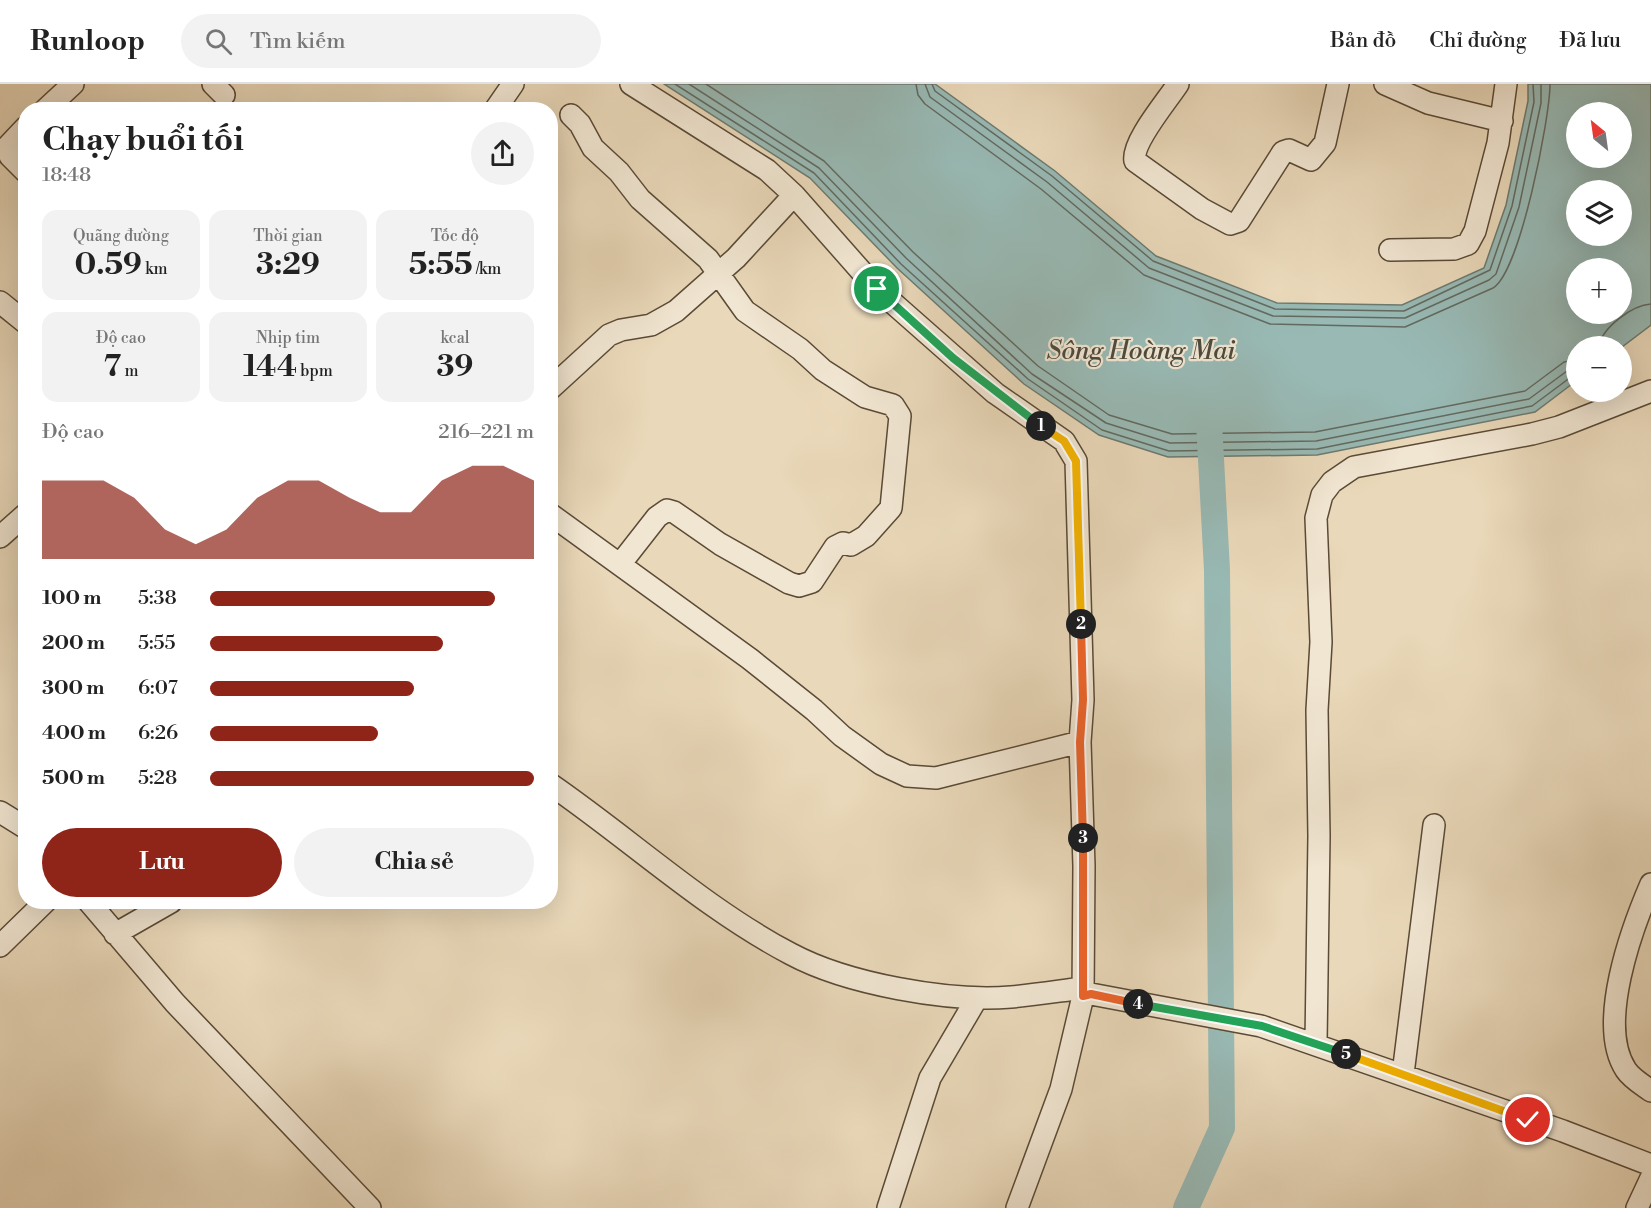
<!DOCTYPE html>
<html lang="vi">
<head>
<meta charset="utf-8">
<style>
  :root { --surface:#fff; --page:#f2f2f2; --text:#222; --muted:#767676; --line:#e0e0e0; --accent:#8f2418 }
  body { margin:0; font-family:"Libre Bodoni",serif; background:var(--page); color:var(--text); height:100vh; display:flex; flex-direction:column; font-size:22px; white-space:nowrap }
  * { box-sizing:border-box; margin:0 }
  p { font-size:20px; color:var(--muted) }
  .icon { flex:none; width:33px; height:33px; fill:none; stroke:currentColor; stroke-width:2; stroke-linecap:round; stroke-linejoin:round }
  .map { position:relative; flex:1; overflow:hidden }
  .panel { position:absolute; left:18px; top:18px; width:540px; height:807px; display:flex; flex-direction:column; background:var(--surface); border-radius:24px; box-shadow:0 6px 24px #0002 }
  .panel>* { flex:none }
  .needle { width:39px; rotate:331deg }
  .controls { position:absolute; left:1566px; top:18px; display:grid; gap:12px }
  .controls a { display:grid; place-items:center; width:66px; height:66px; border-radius:50%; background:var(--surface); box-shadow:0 6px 24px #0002; font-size:30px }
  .pin { position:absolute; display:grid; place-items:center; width:51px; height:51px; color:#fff; margin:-26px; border:3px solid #fff; border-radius:50%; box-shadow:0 2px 6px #0007 }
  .km { position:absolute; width:30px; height:30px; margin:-15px; border-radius:50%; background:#222; color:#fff; font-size:16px; line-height:30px; text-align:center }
  .round { display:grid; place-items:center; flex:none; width:63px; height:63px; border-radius:32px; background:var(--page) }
  .overview { display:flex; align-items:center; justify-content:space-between; height:102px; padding:0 24px }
  h1 { font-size:33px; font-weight:800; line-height:45px }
  .metrics { display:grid; grid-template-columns:repeat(3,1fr); gap:9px; height:102px; padding:6px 24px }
  .metrics div { display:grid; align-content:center; border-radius:15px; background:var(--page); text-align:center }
  .metrics b { font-size:30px; font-weight:800 }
  .metrics small { font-size:16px; font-weight:400 }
  .metrics p { font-size:16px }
  .chart { height:168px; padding:12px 24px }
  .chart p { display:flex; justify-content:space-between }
  .chart svg { width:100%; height:108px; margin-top:6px; fill:var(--accent); opacity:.7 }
  .cta { display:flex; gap:12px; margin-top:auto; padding:12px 24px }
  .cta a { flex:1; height:69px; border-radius:36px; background:var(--accent); color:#fff; font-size:24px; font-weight:800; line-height:69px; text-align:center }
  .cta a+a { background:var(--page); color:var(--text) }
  ul { padding:0 24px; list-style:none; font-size:20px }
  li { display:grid; grid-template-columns:96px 72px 1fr; align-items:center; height:45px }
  li i { height:15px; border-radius:8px; background:var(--accent) }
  header { display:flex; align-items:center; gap:36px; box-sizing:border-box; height:84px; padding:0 30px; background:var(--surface); border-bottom:2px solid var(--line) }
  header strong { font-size:28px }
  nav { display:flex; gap:33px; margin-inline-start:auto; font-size:21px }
  .search { width:420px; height:54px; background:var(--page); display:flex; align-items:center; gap:15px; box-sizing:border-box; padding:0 21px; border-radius:33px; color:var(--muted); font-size:22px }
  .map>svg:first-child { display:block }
  .water { fill:#98b9b4; stroke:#6c7a70; stroke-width:1.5; fill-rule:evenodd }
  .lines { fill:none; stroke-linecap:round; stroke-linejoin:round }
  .shore { stroke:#626a60; stroke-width:1.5 }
  .river { stroke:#98b9b4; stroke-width:26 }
  .minor-casing { stroke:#5a4a36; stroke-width:24 }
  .minor { stroke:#f1e6d2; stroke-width:21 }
  .split-1-casing { stroke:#fff; stroke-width:12 }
  .split-2-casing { stroke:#fff; stroke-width:12 }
  .split-3-casing { stroke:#fff; stroke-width:12 }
  .split-4-casing { stroke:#fff; stroke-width:12 }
  .split-5-casing { stroke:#fff; stroke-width:12 }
  .split-6-casing { stroke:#fff; stroke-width:12 }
  .split-1 { stroke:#22a559; stroke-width:8 }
  .split-2 { stroke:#f5b400; stroke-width:8 }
  .split-3 { stroke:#f0652b; stroke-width:8 }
  .split-4 { stroke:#f0652b; stroke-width:8 }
  .split-5 { stroke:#22a559; stroke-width:8 }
  .split-6 { stroke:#f5b400; stroke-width:8 }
  .labels { text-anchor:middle; stroke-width:4.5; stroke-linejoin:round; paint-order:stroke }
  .water-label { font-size:26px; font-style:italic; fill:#4c4a3e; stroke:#f1e6d2 }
</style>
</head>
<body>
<header>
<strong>Runloop</strong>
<div class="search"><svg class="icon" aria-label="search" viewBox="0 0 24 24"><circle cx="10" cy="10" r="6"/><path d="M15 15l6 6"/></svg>Tìm kiếm</div>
<nav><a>Bản đồ</a><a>Chỉ đường</a><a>Đã lưu</a></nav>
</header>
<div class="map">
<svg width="1651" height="1124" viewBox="0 0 1651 1124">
  <rect width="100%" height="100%" fill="#e9d8b9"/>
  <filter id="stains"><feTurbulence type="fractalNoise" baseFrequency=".00333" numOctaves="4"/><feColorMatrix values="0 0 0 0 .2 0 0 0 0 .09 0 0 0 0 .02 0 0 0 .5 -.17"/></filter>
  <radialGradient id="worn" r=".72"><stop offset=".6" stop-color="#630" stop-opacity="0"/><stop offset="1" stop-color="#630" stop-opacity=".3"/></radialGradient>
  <!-- water -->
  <path class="water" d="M664,0H935L1055,87L1156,172L1277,219L1402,221L1484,184L1506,121L1528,17V0H1651V241L1622,263L1576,262V297L1535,328L1317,371L1168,373L1099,351L1024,300L897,184L810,94ZM1576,28H1622V74H1576ZM1576,106H1622V152H1576ZM1576,184H1622V230H1576Z"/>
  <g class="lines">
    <!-- shore -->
    <path class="shore" d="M675,0L814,89L901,180L1028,295L1102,346L1169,367L1317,365L1532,322L1571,293L1576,292
      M689,0L819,84L906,174L1032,290L1106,339L1170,359L1316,357L1529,315L1567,287L1576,285
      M706,0L824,77L913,168L1038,282L1109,331L1172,350L1315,348L1525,307L1564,278L1576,276
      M916,0L918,11L925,20L1041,105L1144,191L1270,240L1405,243L1493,204C1520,188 1550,34 1550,0
      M925,0L930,13L1047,98L1149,184L1273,232L1405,234L1489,196L1496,190L1519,123L1541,19V0
      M932,0L935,7L1052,92L1153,177L1275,225L1404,227L1490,186L1512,122L1534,18L1533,0
      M1599,262C1602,244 1632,221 1651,220"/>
    <!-- river -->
    <path class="river" d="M1186,1124L1222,1044L1217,486L1209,338"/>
    <!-- minor casing -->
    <g class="minor-casing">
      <path id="minor" d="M213,0L224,11
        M631,0L767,86L794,111L877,205L995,309L1064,357L1076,377L1083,616L1080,658L1084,782L1083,912
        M1178,0C1167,17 1131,59 1135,77L1202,125L1230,140L1239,137L1283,68L1289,66L1311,76L1325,59L1338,0
        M1385,0L1428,19L1502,37
        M45,26L73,0
        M495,26L513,0
        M571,31L580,40L593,64L619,88L640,115L708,175L745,227L800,265L823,286L865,313L893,321L900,332L891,424L866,452L851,461L843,459L835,463L812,498L799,502L789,499L720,460L674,428L667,426L657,433L621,479
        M26,43L8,62L10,72L26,88
        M1390,166L1454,165L1468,160L1475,147L1498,59L1506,0
        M0,218L26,239
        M550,305L609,251L621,246L651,241L676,227L736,174L794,111
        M550,430L750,575L814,626L842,652L881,680L907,692L936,694L1080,658
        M0,453L26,430
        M550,700C630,755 705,825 791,870C847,900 948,918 1011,913C1035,911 1059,907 1083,904
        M0,728L26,744
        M1651,800C1632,844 1596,941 1626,986C1632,995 1643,1001 1651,1007
        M89,818L175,919L370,1124
        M115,850L171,818
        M0,862L45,818
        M1316,959L1319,752L1317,626L1321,558L1316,434L1322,411L1332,398L1354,383L1532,350L1559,343L1651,307
        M1403,990L1434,741
        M888,1124L930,994L977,914
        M1017,1124L1061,1005L1083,912L1091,910L1261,942L1563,1047L1651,1081
        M1637,1124L1651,1094"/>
    </g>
    <!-- minor -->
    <use href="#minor" class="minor"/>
  </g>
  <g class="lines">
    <!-- split-1 casing -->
    <g class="split-1-casing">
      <path id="split-1" d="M877,205L953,274L1041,342"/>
    </g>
    <!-- split-2 casing -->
    <g class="split-2-casing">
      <path id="split-2" d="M1041,342L1064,357L1076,377L1081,540"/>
    </g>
    <!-- split-3 casing -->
    <g class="split-3-casing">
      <path id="split-3" d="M1081,540L1083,616L1080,658L1083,754"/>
    </g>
    <!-- split-4 casing -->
    <g class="split-4-casing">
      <path id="split-4" d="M1083,754V912L1091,910L1138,920"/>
    </g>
    <!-- split-5 casing -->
    <g class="split-5-casing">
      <path id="split-5" d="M1138,920L1262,942L1346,970"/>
    </g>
    <!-- split-6 casing -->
    <g class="split-6-casing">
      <path id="split-6" d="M1346,970L1528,1036"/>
    </g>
    <!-- split-1 -->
    <use href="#split-1" class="split-1"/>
    <!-- split-2 -->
    <use href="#split-2" class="split-2"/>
    <!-- split-3 -->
    <use href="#split-3" class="split-3"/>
    <!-- split-4 -->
    <use href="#split-4" class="split-4"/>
    <!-- split-5 -->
    <use href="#split-5" class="split-5"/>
    <!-- split-6 -->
    <use href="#split-6" class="split-6"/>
  </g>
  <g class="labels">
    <!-- water labels -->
    <g class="water-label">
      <text x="1141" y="275">Sông Hoàng Mai</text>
    </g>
  </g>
  <rect width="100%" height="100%" filter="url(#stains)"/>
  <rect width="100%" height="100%" fill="url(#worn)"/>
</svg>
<div class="controls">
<a><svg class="needle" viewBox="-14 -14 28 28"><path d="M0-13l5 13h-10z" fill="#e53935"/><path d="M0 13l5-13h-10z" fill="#767676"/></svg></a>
<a><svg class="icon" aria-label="layers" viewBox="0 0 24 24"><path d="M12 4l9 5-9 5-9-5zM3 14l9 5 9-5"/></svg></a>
<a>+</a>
<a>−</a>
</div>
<div class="pin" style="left:877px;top:205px;background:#1e9e55"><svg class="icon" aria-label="arrive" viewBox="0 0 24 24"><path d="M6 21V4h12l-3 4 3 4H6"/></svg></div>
<div class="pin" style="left:1528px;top:1036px;background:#d93025"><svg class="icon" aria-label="check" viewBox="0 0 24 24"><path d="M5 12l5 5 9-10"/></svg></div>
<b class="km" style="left:1041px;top:342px">1</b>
<b class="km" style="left:1081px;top:540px">2</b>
<b class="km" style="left:1083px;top:754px">3</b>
<b class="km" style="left:1138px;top:920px">4</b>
<b class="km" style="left:1346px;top:970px">5</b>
<section class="panel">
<div class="overview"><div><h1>Chạy buổi tối</h1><p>18:48</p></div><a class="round"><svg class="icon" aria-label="share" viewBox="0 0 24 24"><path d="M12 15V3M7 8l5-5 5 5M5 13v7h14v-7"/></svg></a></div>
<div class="metrics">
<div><p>Quãng đường</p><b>0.59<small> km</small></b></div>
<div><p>Thời gian</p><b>3:29</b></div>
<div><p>Tốc độ</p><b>5:55<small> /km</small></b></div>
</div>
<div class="metrics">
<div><p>Độ cao</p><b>7<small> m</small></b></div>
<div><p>Nhịp tim</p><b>144<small> bpm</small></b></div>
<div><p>kcal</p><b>39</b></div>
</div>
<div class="chart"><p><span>Độ cao</span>216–221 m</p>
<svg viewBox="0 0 160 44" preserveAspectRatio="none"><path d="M0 44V12L10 12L20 12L30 19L40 32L50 38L60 32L70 19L80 12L90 12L100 19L110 25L120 25L130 12L140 6L150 6L160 12V44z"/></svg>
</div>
<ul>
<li><b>100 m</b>5:38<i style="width:88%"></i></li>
<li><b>200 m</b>5:55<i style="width:72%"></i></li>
<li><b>300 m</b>6:07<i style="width:63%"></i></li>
<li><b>400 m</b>6:26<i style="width:52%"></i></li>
<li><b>500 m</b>5:28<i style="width:100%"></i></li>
</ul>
<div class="cta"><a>Lưu</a><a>Chia sẻ</a></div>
</section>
</div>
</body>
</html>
